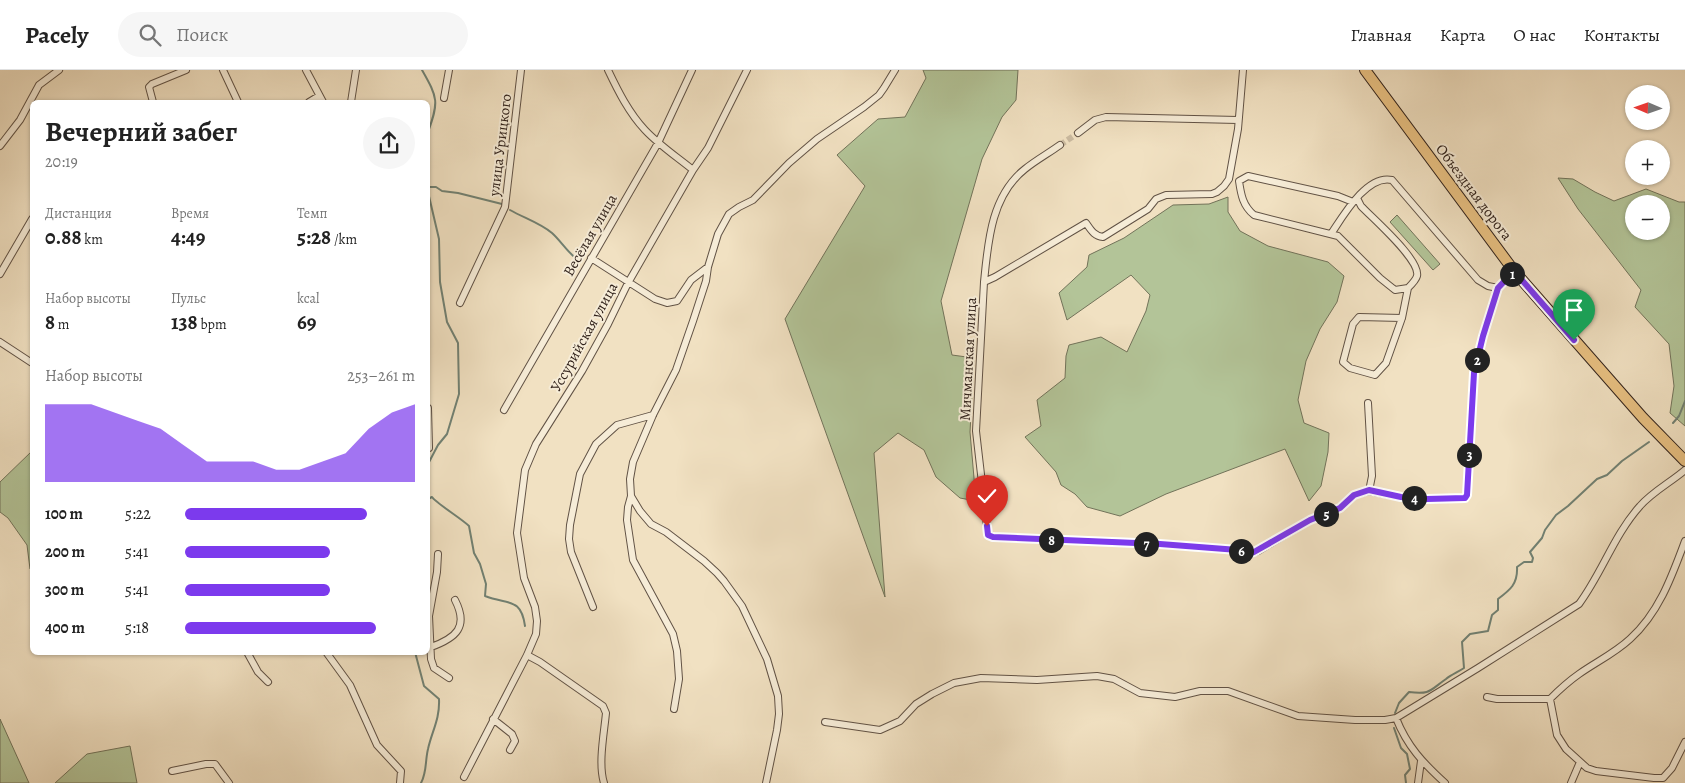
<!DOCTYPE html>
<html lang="ru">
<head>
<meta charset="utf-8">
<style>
  :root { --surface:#fff; --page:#f6f6f6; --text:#222; --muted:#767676; --line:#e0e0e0; --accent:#7c3aed }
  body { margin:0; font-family:Alegreya,serif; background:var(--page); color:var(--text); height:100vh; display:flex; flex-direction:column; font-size:19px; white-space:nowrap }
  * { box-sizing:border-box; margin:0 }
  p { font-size:16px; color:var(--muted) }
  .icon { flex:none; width:28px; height:28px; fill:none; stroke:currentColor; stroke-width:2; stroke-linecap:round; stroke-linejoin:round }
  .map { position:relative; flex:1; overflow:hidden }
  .drawer { position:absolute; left:30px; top:30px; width:400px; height:555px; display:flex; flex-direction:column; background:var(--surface); border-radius:8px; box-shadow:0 1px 4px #0004 }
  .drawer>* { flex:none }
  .needle { width:32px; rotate:272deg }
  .fabs { position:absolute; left:1625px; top:15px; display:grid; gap:10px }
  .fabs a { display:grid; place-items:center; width:45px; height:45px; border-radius:50%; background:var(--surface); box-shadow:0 1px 4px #0004; font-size:25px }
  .pin { position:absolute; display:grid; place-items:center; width:42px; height:42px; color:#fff; margin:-51px -21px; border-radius:50% 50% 50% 0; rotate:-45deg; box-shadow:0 0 5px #0007 }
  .pin .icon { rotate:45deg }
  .km { position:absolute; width:25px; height:25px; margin:-12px; border-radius:50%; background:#222; color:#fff; font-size:14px; line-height:25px; text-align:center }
  .round { display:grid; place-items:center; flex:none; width:52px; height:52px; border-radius:26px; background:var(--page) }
  .summary { display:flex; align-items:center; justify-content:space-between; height:85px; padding:0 15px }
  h1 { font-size:28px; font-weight:600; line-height:38px }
  .metrics { display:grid; grid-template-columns:repeat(3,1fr); gap:8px; height:85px; padding:5px 15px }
  .metrics div { display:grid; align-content:center }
  .metrics b { font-size:21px; font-weight:600 }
  .metrics small { font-size:14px; font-weight:400 }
  .metrics p { font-size:14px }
  .chart { height:140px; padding:10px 15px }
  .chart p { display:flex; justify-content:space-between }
  .chart svg { width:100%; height:90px; margin-top:5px; fill:var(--accent); opacity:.7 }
  ul { padding:0 15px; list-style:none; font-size:16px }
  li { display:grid; grid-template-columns:80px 60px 1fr; align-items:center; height:38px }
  li i { height:12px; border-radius:6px; background:var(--accent) }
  header { display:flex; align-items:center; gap:30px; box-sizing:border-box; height:70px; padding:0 25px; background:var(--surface); border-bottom:1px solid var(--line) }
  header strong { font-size:24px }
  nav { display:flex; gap:28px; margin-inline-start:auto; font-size:18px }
  .search { width:350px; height:45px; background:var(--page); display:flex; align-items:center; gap:12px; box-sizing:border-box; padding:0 18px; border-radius:28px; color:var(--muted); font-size:19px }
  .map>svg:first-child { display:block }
  .green { fill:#b3c498; stroke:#72735a; fill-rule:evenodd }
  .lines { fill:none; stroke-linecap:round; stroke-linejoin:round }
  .stream { stroke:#718072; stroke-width:2 }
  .minor-tunnel { stroke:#cbbba1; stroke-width:6; stroke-dasharray:6 3; stroke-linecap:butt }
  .minor-casing { stroke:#615245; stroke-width:8 }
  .primary-casing { stroke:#31221b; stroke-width:12 }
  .minor { stroke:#f6ecd7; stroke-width:6 }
  .primary { stroke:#e8c081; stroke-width:10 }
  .route-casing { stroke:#fff; stroke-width:10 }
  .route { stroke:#7c3aed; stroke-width:6 }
  .labels { text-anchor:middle; stroke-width:4; stroke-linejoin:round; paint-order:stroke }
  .street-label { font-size:15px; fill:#31221b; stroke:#f6ecd7 }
</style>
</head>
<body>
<header>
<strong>Pacely</strong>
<div class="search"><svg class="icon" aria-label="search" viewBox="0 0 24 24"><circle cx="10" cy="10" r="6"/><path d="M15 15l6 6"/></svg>Поиск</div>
<nav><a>Главная</a><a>Карта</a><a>О нас</a><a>Контакты</a></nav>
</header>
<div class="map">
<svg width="1685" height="713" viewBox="0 0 1685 713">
  <rect width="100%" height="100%" fill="#f1e1c2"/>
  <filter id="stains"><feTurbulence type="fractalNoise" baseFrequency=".004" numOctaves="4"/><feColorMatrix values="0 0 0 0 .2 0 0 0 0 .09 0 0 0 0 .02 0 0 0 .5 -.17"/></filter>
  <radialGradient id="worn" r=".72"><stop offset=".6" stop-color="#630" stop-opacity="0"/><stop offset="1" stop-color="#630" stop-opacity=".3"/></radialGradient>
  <!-- green -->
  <path class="green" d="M923,0H1018L1016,30L1002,47L982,89L941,231L952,285L974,288L970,362L976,431L960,428L936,407L924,380L898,363L874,383L885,527L785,249L865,116L837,85L878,49L905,47L926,8Z
    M1558,108L1573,109L1595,122L1614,131L1646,119L1679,132H1685V356L1670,343L1674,316L1669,274L1635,237L1641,220L1578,139ZM1634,134H1661V161H1634Z
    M1228,127V142L1240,161L1268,176L1328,192L1344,206L1337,232L1320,259L1306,291L1298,330L1304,353L1329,363L1328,382L1321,416L1309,431L1285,379L1166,424L1120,446L1087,437L1075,424L1061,415L1056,402L1025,367L1041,356L1037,330L1065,308L1066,286L1069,275L1101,267L1127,282L1146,241L1150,225L1131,205L1067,250L1059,223L1087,197L1089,185L1124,168L1173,135L1209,134Z
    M1397,145L1440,194L1433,200L1390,152Z
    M32,381V501L30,499L27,475L8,448L0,442V412Z
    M0,649L29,713H0Z
    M130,676L137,713H55L87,684Z"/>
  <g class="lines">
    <!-- stream -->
    <path class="stream" d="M422,0C438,28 439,32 428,62
      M428,117H436L442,121L458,123L502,134
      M428,122L439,169L440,212L447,252L458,273L459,324L447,364L438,375L428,394
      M510,140C524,148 540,153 552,163C561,171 567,182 577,189
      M1673,353L1679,346L1685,331
      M428,429L432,427C436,433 462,449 469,456L474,483L480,494L486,514L485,526C508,535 521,527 525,556
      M415,582L424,616L439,629C440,649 432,661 428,679C425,691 427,702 421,713
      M1395,643L1399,633L1409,622C1431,625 1430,620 1446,609C1451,605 1458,602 1464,598L1462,572L1470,564L1488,561L1492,545L1498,540V529C1510,520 1518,514 1517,497L1524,492H1532L1533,488L1530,482L1542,468L1545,460L1556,445L1568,436L1597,409L1607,405L1622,391L1649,372
      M1394,658L1401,678L1407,684L1410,699L1405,705L1406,713"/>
    <!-- minor-tunnel -->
    <path class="minor-tunnel" d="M1060,75L1078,63"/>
    <!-- minor casing -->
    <g class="minor-casing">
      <path id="minor" d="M223,0L238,32
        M306,0L323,32
        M608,0C618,21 629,43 645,60C659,75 677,87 693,100
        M1243,0L1238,59L1229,109L1224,116L1217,122L1212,124L1166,125L1156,129L1148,139L1103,167C1094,166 1091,160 1086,153L995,207L984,212L976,361L988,465L993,467L1159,474L1238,480L1249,483L1258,481L1310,450L1340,438L1354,425L1369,421L1401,427L1427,429L1465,428L1467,425L1474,303L1483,266L1498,218L1514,201
        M444,28L449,0
        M153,32L149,17L152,14L186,0
        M309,32L319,26
        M351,32L356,0
        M1078,63L1095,50L1106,47L1238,50
        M0,76L20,50L39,15L59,0
        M1353,132L1338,126L1248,106L1239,111C1241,125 1243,136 1254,145L1338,166L1380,208L1395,220L1408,218C1411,215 1416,210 1417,206C1421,190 1372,148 1361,136L1357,128
        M1331,164C1343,146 1367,104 1392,110L1478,210L1488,216L1498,218
        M591,188L655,229L667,233L677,231L691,210L708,197L718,164L729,144L739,137L753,130L789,93L817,69L864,37L879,25L884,18L895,0
        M708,197L706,211L693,251L676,300L653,345L633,392L630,409L631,426L640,441L651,454L666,462L704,491L717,503L724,511L742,536L767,589L778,626L779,644L777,660L766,713
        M0,204L32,149
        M984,212C988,172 991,126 1025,99C1036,90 1049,83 1060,75
        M460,233L505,137L521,0
        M1402,248L1359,247L1353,254L1343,292L1350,298L1375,305L1386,293L1402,248L1408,218
        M0,272L32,293
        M1368,333L1372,406L1369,421
        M428,338L429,378
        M504,340L658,73L692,0
        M631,426L628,437L627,450L633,490L673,564L677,581L679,609L674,639
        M438,484L437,502L429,546L431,589L434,598L449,608
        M593,537L571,482L569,469L570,455L580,404L596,374L617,355L653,345
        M431,577C456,568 469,557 455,530
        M247,582L258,602L268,612
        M326,582L350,615L377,675L401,701L400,713
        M527,585L540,592L603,636L606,643C604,664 598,694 604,713
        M1487,627L1497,629H1550C1559,620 1569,611 1579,604C1596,592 1615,583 1630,569C1659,543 1672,506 1685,471
        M1550,629L1557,665L1566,679L1587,698L1596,701L1654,708H1663L1672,698L1685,672
        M1396,648C1407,676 1423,693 1445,713
        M493,649L512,664L515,671L510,680
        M825,652L880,660L900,651L916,634L932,624L954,613L981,608L1037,610L1097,606L1114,609L1140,623L1175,627L1200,621H1228L1298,646L1355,650H1385L1396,648L1478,598L1579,534C1602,503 1614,465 1640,436C1652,422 1671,412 1685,400
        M172,701L206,694H215L229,713
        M464,707L527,585L536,564L537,551L535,537L524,508L517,463L525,400L536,374L582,301L608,254L628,213L693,100L708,78L747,0
        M1418,713L1421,691
        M1571,713L1580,692"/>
    </g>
    <!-- primary casing -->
    <g class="primary-casing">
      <path id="primary" d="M1365,0L1514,201L1643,348L1685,391"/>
    </g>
    <!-- minor -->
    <use href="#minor" class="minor"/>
    <!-- primary -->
    <use href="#primary" class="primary"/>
  </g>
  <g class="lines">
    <!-- route casing -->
    <g class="route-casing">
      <path id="route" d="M987,456L988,465L993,467L1160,474L1238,480L1249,483L1254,482L1310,450L1340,438L1354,425L1369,420L1401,427L1427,429L1465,428L1467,425L1474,303L1483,266L1498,218L1514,201L1574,270"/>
    </g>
    <!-- route -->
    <use href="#route" class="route"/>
  </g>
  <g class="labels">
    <!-- street labels -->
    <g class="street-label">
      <text transform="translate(500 75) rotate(-83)" y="5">улица Урицкого</text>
      <text transform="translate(1474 122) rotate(53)" y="5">Объездная дорога</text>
      <text transform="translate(590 165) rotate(-60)" y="5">Весёлая улица</text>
      <text transform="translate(584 267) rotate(-61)" y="5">Уссурийская улица</text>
      <text transform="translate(968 289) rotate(-87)" y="5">Мичманская улица</text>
    </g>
  </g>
  <rect width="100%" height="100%" filter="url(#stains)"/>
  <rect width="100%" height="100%" fill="url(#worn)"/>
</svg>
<div class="fabs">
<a><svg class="needle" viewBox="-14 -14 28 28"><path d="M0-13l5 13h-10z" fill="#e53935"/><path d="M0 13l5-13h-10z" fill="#767676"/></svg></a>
<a>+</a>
<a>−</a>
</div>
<div class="pin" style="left:1574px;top:270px;background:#1e9e55"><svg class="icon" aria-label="arrive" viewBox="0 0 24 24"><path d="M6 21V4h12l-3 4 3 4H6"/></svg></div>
<div class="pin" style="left:987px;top:456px;background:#d93025"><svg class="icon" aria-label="check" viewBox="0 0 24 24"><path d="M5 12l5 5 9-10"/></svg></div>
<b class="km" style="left:1512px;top:204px">1</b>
<b class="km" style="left:1477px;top:290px">2</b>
<b class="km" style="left:1469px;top:385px">3</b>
<b class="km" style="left:1414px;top:428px">4</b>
<b class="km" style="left:1326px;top:444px">5</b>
<b class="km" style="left:1241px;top:481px">6</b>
<b class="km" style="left:1146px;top:474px">7</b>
<b class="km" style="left:1051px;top:470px">8</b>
<section class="drawer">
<div class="summary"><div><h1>Вечерний забег</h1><p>20:19</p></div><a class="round"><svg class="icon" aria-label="share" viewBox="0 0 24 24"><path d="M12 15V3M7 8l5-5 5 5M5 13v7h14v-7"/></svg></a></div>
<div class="metrics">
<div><p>Дистанция</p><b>0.88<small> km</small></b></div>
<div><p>Время</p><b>4:49</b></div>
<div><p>Темп</p><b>5:28<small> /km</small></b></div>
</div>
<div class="metrics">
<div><p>Набор высоты</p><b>8<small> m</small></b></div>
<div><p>Пульс</p><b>138<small> bpm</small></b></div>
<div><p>kcal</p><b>69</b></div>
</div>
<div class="chart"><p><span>Набор высоты</span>253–261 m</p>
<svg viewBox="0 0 160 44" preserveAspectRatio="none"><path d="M0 44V6L10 6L20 6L30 10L40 14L50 18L60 26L70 34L80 34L90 34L100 38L110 38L120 34L130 30L140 18L150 10L160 6V44z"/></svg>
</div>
<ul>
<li><b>100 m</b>5:22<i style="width:79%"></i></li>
<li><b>200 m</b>5:41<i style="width:63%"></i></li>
<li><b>300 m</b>5:41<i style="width:63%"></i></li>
<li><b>400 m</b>5:18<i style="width:83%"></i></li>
</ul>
</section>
</div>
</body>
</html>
